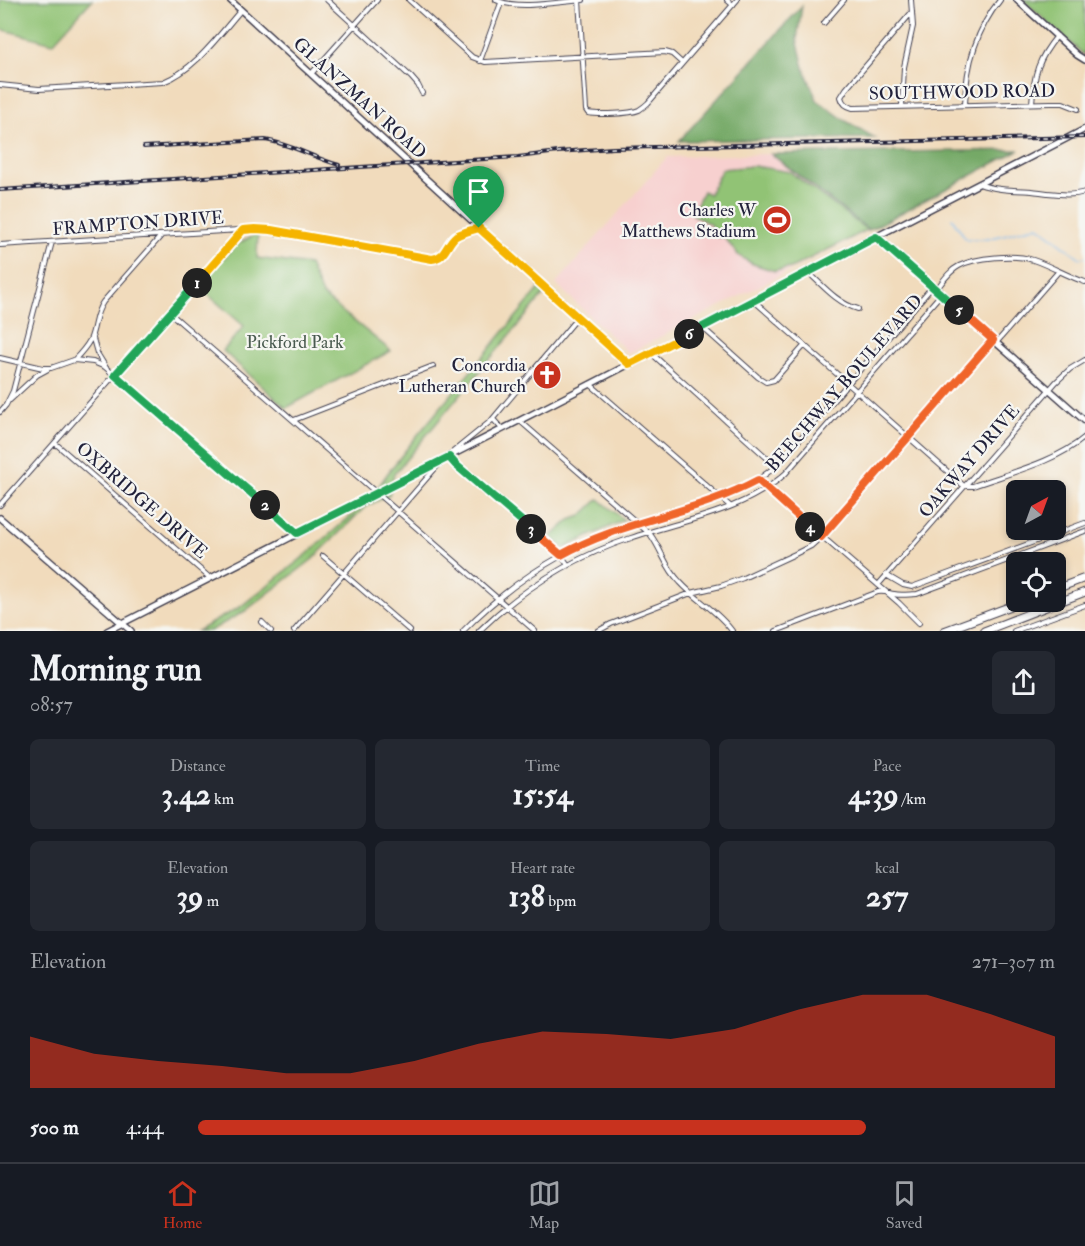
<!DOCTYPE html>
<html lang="en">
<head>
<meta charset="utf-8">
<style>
  :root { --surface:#171b24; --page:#242831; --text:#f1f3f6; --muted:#9ea1a6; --line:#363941; --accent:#c8321e }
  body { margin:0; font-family:"IM FELL Double Pica",serif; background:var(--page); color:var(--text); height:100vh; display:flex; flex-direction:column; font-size:22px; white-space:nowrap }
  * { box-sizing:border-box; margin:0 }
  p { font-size:20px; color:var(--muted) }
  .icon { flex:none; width:33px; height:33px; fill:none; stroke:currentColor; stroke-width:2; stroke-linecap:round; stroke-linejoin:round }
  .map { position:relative; height:631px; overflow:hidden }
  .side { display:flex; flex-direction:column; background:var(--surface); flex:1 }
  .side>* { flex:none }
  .needle { width:39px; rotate:41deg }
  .fabs { position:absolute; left:1006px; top:480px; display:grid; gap:12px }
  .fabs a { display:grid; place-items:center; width:60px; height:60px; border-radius:9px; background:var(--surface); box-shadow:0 3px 9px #0003; font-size:30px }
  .pin { position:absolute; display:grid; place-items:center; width:51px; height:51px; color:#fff; margin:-62px -26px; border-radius:50% 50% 50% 0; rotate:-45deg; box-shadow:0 0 6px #0007 }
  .pin .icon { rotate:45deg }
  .km { position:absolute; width:30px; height:30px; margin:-15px; border-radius:50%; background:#222; color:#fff; font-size:16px; line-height:30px; text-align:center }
  .round { display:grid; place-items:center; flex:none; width:63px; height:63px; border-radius:9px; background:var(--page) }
  .headline { display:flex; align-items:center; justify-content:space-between; height:102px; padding:0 30px }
  h1 { font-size:33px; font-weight:700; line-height:45px }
  .stats { display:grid; grid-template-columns:repeat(3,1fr); gap:9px; height:102px; padding:6px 30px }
  .stats div { display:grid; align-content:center; border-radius:9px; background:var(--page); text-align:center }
  .stats b { font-size:30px; font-weight:700 }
  .stats small { font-size:16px; font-weight:400 }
  .stats p { font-size:16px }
  .chart { height:168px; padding:12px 30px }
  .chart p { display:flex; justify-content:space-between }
  .chart svg { width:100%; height:108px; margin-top:6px; fill:var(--accent); opacity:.7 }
  ul { padding:0 30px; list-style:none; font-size:20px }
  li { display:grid; grid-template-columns:96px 72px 1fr; align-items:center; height:45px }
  li i { height:15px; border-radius:8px; background:var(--accent) }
  .tab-bar { display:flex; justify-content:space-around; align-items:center; height:84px; border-top:2px solid var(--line); background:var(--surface); font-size:16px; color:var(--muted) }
  .tab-bar a { display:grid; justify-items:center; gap:3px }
  .tab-bar .active { color:var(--accent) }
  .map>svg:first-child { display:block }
  .built { fill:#f7d0cf }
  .green { fill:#91c374; stroke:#5a7258; stroke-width:1.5 }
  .forest { fill:#74a966; stroke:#4b6650; stroke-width:1.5 }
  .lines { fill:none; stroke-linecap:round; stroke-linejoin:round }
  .stream { stroke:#79b9ed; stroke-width:1.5 }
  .street-casing { stroke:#413e4e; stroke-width:6 }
  .secondary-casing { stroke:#413e4e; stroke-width:8 }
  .primary-casing { stroke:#413e4e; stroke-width:8 }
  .highway-casing { stroke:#413e4e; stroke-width:9 }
  .street { stroke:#fff; stroke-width:4 }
  .secondary { stroke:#fff; stroke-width:5 }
  .primary { stroke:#fff; stroke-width:5 }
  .highway { stroke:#fff; stroke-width:7 }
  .rail-casing { stroke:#22223b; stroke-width:4 }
  .rail { stroke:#f6f6f2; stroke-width:1.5; stroke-dasharray:4.5; stroke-linecap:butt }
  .split-1-casing { stroke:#fff; stroke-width:12 }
  .split-2-casing { stroke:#fff; stroke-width:12 }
  .split-3-casing { stroke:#fff; stroke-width:12 }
  .split-4-casing { stroke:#fff; stroke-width:12 }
  .split-5-casing { stroke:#fff; stroke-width:12 }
  .split-6-casing { stroke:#fff; stroke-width:12 }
  .split-7-casing { stroke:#fff; stroke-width:12 }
  .split-1 { stroke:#f5b400; stroke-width:8 }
  .split-2 { stroke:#22a559; stroke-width:8 }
  .split-3 { stroke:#22a559; stroke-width:8 }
  .split-4 { stroke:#f0652b; stroke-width:8 }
  .split-5 { stroke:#f0652b; stroke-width:8 }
  .split-6 { stroke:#22a559; stroke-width:8 }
  .split-7 { stroke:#f5b400; stroke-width:8 }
  .labels { text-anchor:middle; stroke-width:4.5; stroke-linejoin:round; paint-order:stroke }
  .street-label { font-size:18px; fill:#22223b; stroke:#f6f6f2 }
  .poi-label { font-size:18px; fill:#22223b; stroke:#f6f6f2; text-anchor:end }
  .park-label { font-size:18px; fill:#495a4f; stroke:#f6f6f2 }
</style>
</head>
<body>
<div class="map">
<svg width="1085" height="631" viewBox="0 0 1085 631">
  <rect width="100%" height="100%" fill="#f6f6f2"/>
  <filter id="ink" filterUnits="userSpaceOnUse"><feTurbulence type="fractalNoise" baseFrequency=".0167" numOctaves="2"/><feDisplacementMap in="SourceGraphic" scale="12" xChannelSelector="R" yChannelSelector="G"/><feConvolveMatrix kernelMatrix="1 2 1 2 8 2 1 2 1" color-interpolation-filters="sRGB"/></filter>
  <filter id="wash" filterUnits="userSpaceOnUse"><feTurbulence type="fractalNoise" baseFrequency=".008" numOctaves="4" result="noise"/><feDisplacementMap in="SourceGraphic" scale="24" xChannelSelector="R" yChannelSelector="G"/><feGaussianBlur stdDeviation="1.35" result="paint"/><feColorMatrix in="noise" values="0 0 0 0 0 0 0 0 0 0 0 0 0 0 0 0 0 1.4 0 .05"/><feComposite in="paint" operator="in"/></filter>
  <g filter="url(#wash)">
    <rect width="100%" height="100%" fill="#f1dbbc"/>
    <!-- built -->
    <path class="built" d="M771,154L869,230L629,353L556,284L667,157Z"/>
    <!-- green -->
    <path class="green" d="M0,0H92L53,43L0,29Z
      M1023,0H1085V55L1083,54Z
      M754,166L790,172L867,230L791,268L775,271L753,264L739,256L723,236L717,237L711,225L692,214L703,191L709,194L722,169Z
      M258,233L257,258L309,265L322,295L391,351L286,408L223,351L244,326L198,286L234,246Z
      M540,288L545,293L394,474L389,495L365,507L313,559L245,611L210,631H197L240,607L306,555L369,500L390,470L416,437Z
      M599,499L624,520L564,548L551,537L570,520L581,516Z"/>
    <!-- forest -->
    <path class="forest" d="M802,6L797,39L804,68L817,100L846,121L875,138L679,141Z
      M1019,150L869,230L771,154Z"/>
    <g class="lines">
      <!-- stream -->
      <path class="stream" d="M952,218L966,239H988L1038,226L1080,258L1085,257"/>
    </g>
  </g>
  <g filter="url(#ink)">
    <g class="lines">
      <!-- street casing -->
      <g class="street-casing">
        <path id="street" d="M327,0L411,77L418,85L422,93
          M409,0L472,57L485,62L665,52L672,54L682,63
          M496,0C516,10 560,2 583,0
          M579,0L586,110L588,113C599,115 630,114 639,110C642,108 645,106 648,103L737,0
          M727,0L733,5
          M912,12L846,89L841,97C843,104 846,106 853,108L1051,103H1063L1078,109
          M824,23L844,0
          M480,61L501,3
          M311,74L377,0
          M0,85L39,89L163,82C195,70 219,35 241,10
          M1032,103C1034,74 1038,59 1057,36
          M965,105C966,66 975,31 1000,0
          M902,106L904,67L913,26L911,0
          M979,184C995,190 1014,190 1032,191C1049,193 1069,197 1085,192
          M0,245L255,229L437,259C443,254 445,250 449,244C457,233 468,231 479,228
          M808,272C822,285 838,304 858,309
          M936,290C943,281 949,271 959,266C976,257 1015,254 1033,260C1051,266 1067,276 1085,282
          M753,300L964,486H973C1009,473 1056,462 1085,437
          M170,313L535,631
          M702,327L758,377L766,382L774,380L804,346
          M92,335L97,353L105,366
          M996,343L1058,272
          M651,353L776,466
          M0,358L43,368H51L74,360L93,362L105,367L297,533
          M74,360C80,354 86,347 90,340C96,326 94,315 103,302L161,236
          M590,384L730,506
          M10,400L37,375L48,369
          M0,412L6,405L13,391L52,242
          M493,419L502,429
          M294,420L433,366
          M520,421L650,534C662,550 665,567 680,582C696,600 718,611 732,631
          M55,443L210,578
          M449,455L491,421L578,317
          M449,457L456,465L561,555L568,565
          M758,481L899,603L919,623
          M0,505L242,230
          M323,556L410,631
          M886,575L903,585L912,587L1085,523
          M878,585L1056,382L1070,369L1085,360
          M262,622L271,631
          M294,631L439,464
          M463,631C509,584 564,548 627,527C678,510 737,502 778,464L932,287
          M479,631C522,589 574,557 631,538C683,520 744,512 786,473L941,294
          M598,631L611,624L691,593L721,586L743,578L795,554L811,546L821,537L993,340
          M776,631L878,592C885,591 888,593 894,594C901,596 910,594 917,594L1085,531
          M1014,631L1085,605"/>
      </g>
      <!-- secondary casing -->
      <g class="secondary-casing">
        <path id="secondary" d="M230,0L629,364
          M1017,0L1077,55L1085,60
          M876,237L1085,421
          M0,518L131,631"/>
      </g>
      <!-- primary casing -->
      <g class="primary-casing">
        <path id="primary" d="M107,631L550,405L1085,129"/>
      </g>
      <!-- highway casing -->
      <g class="highway-casing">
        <path id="highway" d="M1056,589L1085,578
          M944,631L1022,602
          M984,631L1085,592"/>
      </g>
      <!-- street -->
      <use href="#street" class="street"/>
      <!-- secondary -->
      <use href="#secondary" class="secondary"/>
      <!-- primary -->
      <use href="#primary" class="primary"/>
      <!-- highway -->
      <use href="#highway" class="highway"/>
      <!-- rail casing -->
      <g class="rail-casing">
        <path id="rail" d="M144,147L265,140C291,144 314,158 339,165
          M0,190L518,157L558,152L613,148L1085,137"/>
      </g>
      <!-- rail -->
      <use href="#rail" class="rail"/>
    </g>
  </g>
  <g class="lines" filter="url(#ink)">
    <!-- split-1 casing -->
    <g class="split-1-casing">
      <path id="split-1" d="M197,283L243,230L255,229L271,230L432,259C446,258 446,244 456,236C463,232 472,230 479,228"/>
    </g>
    <!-- split-2 casing -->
    <g class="split-2-casing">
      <path id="split-2" d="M197,283L115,375L265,505"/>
    </g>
    <!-- split-3 casing -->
    <g class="split-3-casing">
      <path id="split-3" d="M265,505L297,533L449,457L456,465L531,529"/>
    </g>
    <!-- split-4 casing -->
    <g class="split-4-casing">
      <path id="split-4" d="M531,529L561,555C623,520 695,514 758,480L810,527"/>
    </g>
    <!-- split-5 casing -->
    <g class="split-5-casing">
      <path id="split-5" d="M810,527L821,537L993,340L959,310"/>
    </g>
    <!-- split-6 casing -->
    <g class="split-6-casing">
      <path id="split-6" d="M689,334L876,237L959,310"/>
    </g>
    <!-- split-7 casing -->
    <g class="split-7-casing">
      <path id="split-7" d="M479,228L629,364L689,334"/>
    </g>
    <!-- split-1 -->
    <use href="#split-1" class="split-1"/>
    <!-- split-2 -->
    <use href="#split-2" class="split-2"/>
    <!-- split-3 -->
    <use href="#split-3" class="split-3"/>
    <!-- split-4 -->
    <use href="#split-4" class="split-4"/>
    <!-- split-5 -->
    <use href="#split-5" class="split-5"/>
    <!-- split-6 -->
    <use href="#split-6" class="split-6"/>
    <!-- split-7 -->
    <use href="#split-7" class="split-7"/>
  </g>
  <!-- icons -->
  <defs>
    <g id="stadium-disc" transform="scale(1.5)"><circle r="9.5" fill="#c8321e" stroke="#f6f6f2"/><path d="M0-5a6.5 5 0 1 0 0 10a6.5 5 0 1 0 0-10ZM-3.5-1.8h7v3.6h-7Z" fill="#fff"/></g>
    <g id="church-disc" transform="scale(1.5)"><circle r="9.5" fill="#c8321e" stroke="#f6f6f2"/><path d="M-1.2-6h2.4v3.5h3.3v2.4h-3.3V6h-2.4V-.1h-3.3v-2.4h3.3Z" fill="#fff"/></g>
  </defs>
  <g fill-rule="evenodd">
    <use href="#stadium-disc" x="777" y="220"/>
    <use href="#church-disc" x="547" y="375"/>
  </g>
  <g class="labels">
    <!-- street labels -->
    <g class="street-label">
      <text transform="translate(962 92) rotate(-1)" y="6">SOUTHWOOD ROAD</text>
      <text transform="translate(360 98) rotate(42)" y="6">GLANZMAN ROAD</text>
      <text transform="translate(138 223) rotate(-4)" y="6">FRAMPTON DRIVE</text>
      <text transform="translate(844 383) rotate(-49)" y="6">BEECHWAY BOULEVARD</text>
      <text transform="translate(969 461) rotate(-49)" y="6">OAKWAY DRIVE</text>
      <text transform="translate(142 500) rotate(41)" y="6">OXBRIDGE DRIVE</text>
    </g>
    <!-- poi labels -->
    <g class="poi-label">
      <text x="756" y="216">Charles W<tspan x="756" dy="21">Matthews Stadium</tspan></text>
      <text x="526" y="371">Concordia<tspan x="526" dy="21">Lutheran Church</tspan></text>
    </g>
    <!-- park labels -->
    <g class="park-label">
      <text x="295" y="348">Pickford Park</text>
    </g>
  </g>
</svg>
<div class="fabs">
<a><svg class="needle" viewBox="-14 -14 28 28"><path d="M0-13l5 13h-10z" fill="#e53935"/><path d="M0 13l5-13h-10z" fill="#9ea1a6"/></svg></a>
<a><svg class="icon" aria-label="locate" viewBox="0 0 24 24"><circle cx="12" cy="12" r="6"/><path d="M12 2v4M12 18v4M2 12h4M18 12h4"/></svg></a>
</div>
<div class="pin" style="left:479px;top:228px;background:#1e9e55"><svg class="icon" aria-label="arrive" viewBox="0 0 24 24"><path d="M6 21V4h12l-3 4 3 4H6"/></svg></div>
<b class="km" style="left:197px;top:283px">1</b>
<b class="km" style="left:265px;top:505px">2</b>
<b class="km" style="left:531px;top:529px">3</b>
<b class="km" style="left:810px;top:527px">4</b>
<b class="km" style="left:959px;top:310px">5</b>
<b class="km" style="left:689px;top:334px">6</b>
</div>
<section class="side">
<div class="headline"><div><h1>Morning run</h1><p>08:57</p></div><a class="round"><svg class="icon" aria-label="share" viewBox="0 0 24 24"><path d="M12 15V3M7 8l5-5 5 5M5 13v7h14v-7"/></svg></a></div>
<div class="stats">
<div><p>Distance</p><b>3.42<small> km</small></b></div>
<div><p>Time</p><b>15:54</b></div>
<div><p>Pace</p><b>4:39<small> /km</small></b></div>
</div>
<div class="stats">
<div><p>Elevation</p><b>39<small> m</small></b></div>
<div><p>Heart rate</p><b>138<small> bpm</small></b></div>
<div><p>kcal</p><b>257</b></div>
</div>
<div class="chart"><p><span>Elevation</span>271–307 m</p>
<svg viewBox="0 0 160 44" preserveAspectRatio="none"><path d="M0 44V23L10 30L20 33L30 35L40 38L50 38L60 33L70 26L80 21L90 22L100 24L110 20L120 12L130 6L140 6L150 14L160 23V44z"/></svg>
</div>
<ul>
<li><b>500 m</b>4:44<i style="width:78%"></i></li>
</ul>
</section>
<nav class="tab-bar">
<a class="active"><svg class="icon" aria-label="home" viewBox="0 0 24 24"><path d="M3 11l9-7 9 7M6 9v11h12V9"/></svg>Home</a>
<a><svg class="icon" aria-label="map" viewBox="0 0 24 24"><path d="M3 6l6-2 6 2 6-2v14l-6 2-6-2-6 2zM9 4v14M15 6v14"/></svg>Map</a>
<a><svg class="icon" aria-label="saved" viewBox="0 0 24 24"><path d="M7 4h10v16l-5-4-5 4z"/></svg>Saved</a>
</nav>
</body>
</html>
